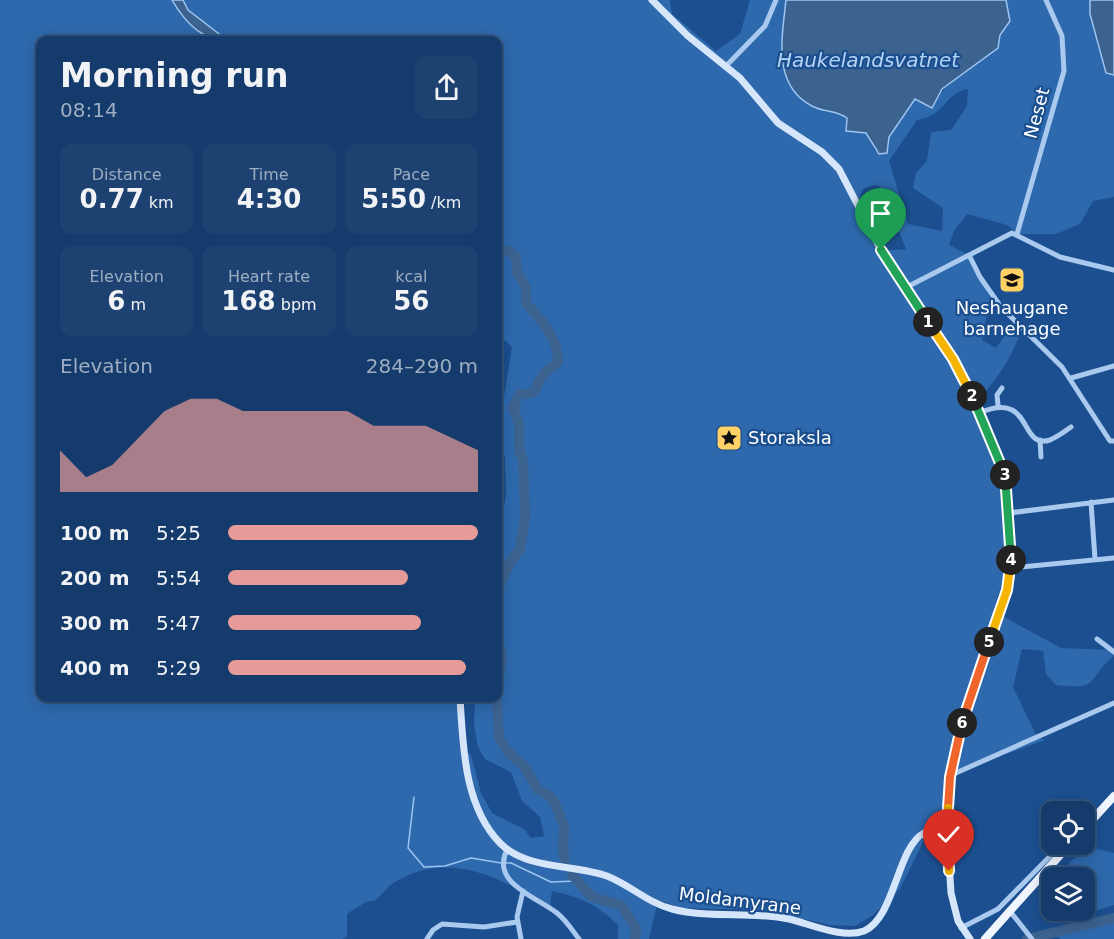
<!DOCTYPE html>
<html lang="en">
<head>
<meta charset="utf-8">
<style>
  :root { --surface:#143b6b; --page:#1d4271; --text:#f1f3f6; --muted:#9dadc1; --line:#33557e; --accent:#e69b98 }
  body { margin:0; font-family:"DejaVu Sans",sans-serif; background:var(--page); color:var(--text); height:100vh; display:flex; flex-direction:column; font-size:22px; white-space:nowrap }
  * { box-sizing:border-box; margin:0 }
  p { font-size:20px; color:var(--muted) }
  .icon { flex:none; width:33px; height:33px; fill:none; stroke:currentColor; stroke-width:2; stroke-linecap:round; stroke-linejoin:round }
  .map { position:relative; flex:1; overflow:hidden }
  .side { position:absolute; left:36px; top:36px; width:466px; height:666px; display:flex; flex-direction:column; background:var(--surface); border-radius:12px; box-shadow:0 3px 15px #0003,0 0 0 2px var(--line) }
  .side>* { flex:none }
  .controls { position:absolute; left:1041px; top:801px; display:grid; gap:12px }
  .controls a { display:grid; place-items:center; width:54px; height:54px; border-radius:12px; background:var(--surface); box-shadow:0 3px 15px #0003,0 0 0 2px var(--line); font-size:30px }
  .pin { position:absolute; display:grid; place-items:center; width:51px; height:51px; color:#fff; margin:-62px -26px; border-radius:50% 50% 50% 0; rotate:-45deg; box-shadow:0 0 6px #0007 }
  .pin .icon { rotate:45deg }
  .km { position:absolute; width:30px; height:30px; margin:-15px; border-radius:50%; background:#222; color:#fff; font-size:16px; line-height:30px; text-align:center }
  .round { display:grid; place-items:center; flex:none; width:63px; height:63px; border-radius:12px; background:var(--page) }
  .head { display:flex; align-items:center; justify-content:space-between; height:102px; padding:0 24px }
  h1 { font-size:33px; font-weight:800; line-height:45px }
  .metrics { display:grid; grid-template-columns:repeat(3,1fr); gap:9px; height:102px; padding:6px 24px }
  .metrics div { display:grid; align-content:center; border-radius:12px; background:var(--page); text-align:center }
  .metrics b { font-size:26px; font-weight:800 }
  .metrics small { font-size:16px; font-weight:400 }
  .metrics p { font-size:16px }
  .chart { height:168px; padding:12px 24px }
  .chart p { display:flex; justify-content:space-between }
  .chart svg { width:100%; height:108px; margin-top:6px; fill:var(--accent); opacity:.7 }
  ul { padding:0 24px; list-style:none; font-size:20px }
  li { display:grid; grid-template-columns:96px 72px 1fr; align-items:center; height:45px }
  li i { height:15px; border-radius:8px; background:var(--accent) }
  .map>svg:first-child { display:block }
  .green { fill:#2e69ad; fill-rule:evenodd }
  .water { fill:#3c6290; stroke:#9cc4f0; stroke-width:1.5 }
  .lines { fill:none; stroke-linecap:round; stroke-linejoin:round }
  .stream { stroke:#9cc4f0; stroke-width:1.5 }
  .river { stroke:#3c6290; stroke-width:10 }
  .street { stroke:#a9c9ee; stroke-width:5 }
  .secondary { stroke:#d6e6fa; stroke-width:7 }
  .primary { stroke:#f0f6ff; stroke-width:8 }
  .split-1-casing { stroke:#fff; stroke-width:12 }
  .split-2-casing { stroke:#fff; stroke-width:12 }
  .split-3-casing { stroke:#fff; stroke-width:12 }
  .split-4-casing { stroke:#fff; stroke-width:12 }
  .split-5-casing { stroke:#fff; stroke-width:12 }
  .split-6-casing { stroke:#fff; stroke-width:12 }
  .split-7-casing { stroke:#fff; stroke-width:12 }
  .split-8-casing { stroke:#fff; stroke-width:12 }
  .split-1 { stroke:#22a559; stroke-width:8 }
  .split-2 { stroke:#f5b400; stroke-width:8 }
  .split-3 { stroke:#22a559; stroke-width:8 }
  .split-4 { stroke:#22a559; stroke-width:8 }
  .split-5 { stroke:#f5b400; stroke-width:8 }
  .split-6 { stroke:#f0652b; stroke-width:8 }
  .split-7 { stroke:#f0652b; stroke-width:8 }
  .split-8 { stroke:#f5b400; stroke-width:8 }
  .labels { text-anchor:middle; stroke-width:4.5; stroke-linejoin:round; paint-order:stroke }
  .street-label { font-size:18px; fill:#fff; stroke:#1b4f8f }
  .poi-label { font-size:18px; fill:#fff; stroke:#1b4f8f }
  .water-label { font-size:20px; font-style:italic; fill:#b5d3f5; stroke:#1b4f8f }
</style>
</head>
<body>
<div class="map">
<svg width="1114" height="939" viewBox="0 0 1114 939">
  <rect width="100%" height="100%" fill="#1b4f8f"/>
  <!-- green -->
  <path class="green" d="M0,0H172L183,18L213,40H40V698H458L459,728L465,750L471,755L481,793L492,813L524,829L531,838L544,836L540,817L522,801L511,772L485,759L478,747L474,724L475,698H498V512L505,503L506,494L505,457L500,444L499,428L512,347L498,334V241L503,233L498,228V40H227L188,10L183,0H670L672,14L716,51L740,34L750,0H786C782,38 772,85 812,106C825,113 832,109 847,118L851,133L856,131L866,133L875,151L887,153L889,137L915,99L932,107C951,74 987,52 1010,21L1006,0H1090V15L1106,73L1114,75V197L1093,201L1080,224L1056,234H1019L1007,225L967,214L954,231L949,245L971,256L990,298L982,340L996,348L1008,331L1020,334C1010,361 993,385 972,406C992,454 1012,504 1007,558C1006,575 998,594 993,611L1061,648L1112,650L1114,656C1086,678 1102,691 1056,685L1046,674L1043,651L1022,649L1013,687L1037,737L1045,740L953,773L947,789L948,827L924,840L900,889L872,916L855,926L830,925L764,910L682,908L658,900L649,939H618V925C598,905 580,897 552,891L550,908C502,878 447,848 392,884C386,888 382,895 375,900C372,902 371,900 367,902C360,905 353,910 347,914V936L342,939H0ZM968,89L967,106L951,130L931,132L927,161L916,173L913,188L943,208L942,231L908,224L889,161L917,120C948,115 941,95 968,89ZM874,185L879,186L885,195L906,249L879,251L858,203L863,189Z
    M1090,847L1114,853V905L1078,916L1055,911L1084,910V878L1060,877L1072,860Z
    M1114,919V939H1060L1055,933C1073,924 1094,924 1114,919Z"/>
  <!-- water -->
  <path class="water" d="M172,0H183L188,10L227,40C202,41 184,21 172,0Z
    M786,0H1006L1010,21L1000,35L998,48L942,89L932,108L915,99L889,137L887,153L879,154L866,133L846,131L847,118C834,109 825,113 812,106C772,85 782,38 786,0Z
    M1090,0H1114V75L1106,73L1090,14Z"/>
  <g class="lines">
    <!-- stream -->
    <path class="stream" d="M414,797L408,848L424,867L445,866L471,858L501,863
      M506,863H511L551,882L577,881"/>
    <!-- river -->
    <path class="river" d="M498,251H509L516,256L517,272L526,288V304C541,317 559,342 558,362C553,367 547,370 543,375C532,388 543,394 519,394L513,408L519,423V449L523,462L525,517L520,549L508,566L498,590
      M498,641L502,656L498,685
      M497,698L499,738L509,753L524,766L538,790L548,795L554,801L564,826L563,850L565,859
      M572,875L592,897L622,906L636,929L635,939
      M1027,939L1114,918"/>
    <!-- street -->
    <path class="street" d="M725,67L765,26L776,0
      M1017,234L1064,71L1062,36L1046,0
      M969,255L980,277L1001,307L1062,367L1110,441H1114
      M905,288L1012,233L1060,257L1114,270
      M1071,378L1114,366
      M998,405L997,395L1002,388
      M979,413C1034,389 1018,450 1050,440C1057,437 1064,432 1071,427
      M1040,440L1041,457
      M1091,502L1095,559
      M1009,513L1114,500
      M1012,568L1114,558
      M1097,639L1114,652
      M949,776L1114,703
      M507,850C490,883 537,897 557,913C566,920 572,930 579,939
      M1009,910L1032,939
      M961,928L998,909L1062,844
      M427,939L433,930L442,924L484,927L517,922
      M521,939L517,917L523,891"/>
    <!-- secondary -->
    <path class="secondary" d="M652,0L688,36L740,78L778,123L822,152L839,169L881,250L953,359L1004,473L1009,513L1010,579L959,732L949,776L947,829L951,893L958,921L970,939
      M460,698C463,746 464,806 500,843C526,870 574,864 607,876C630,885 648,903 672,909C710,919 750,911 789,919C810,924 843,939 864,931C895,918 897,847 924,833C931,829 940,830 947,829"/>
    <!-- primary -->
    <path class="primary" d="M1084,829L1114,796
      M985,939L1070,844"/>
  </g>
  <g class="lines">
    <!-- split-1 casing -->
    <g class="split-1-casing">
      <path id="split-1" d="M881,250L928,322"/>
    </g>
    <!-- split-2 casing -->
    <g class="split-2-casing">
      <path id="split-2" d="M928,322L953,359L972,396"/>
    </g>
    <!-- split-3 casing -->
    <g class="split-3-casing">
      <path id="split-3" d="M972,396L1005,475"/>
    </g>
    <!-- split-4 casing -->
    <g class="split-4-casing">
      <path id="split-4" d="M1005,475L1011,560"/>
    </g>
    <!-- split-5 casing -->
    <g class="split-5-casing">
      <path id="split-5" d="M989,642L1007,590L1011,560"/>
    </g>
    <!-- split-6 casing -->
    <g class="split-6-casing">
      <path id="split-6" d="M962,723L989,642"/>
    </g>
    <!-- split-7 casing -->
    <g class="split-7-casing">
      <path id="split-7" d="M948,808L950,777L962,723"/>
    </g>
    <!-- split-8 casing -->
    <g class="split-8-casing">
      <path id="split-8" d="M948,808L949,871"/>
    </g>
    <!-- split-1 -->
    <use href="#split-1" class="split-1"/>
    <!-- split-2 -->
    <use href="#split-2" class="split-2"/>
    <!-- split-3 -->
    <use href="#split-3" class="split-3"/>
    <!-- split-4 -->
    <use href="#split-4" class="split-4"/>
    <!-- split-5 -->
    <use href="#split-5" class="split-5"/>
    <!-- split-6 -->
    <use href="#split-6" class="split-6"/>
    <!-- split-7 -->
    <use href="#split-7" class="split-7"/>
    <!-- split-8 -->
    <use href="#split-8" class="split-8"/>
  </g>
  <!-- icons -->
  <defs>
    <g id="school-square" transform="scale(1.35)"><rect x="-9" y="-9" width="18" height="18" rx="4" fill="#ffd166" stroke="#1b4f8f"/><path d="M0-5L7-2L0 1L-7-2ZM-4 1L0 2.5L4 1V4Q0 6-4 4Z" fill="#111"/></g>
    <g id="sight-square" transform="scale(1.35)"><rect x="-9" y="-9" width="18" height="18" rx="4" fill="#ffd166" stroke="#1b4f8f"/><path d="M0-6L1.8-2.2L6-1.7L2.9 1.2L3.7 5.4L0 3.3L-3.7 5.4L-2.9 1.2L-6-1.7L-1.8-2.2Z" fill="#111"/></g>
  </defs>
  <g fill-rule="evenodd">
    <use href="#school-square" x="1012" y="280"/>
    <use href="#sight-square" x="729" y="438"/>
  </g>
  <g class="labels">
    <!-- street labels -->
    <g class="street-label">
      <text transform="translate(1037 113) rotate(-75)" y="6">Neset</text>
      <text transform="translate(740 901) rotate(7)" y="6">Moldamyrane</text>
    </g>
    <!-- poi labels -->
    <g class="poi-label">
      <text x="1012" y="314">Neshaugane<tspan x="1012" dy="21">barnehage</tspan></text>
      <text x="748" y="444" text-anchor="start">Storaksla</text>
    </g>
    <!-- water labels -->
    <g class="water-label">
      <text x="868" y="67">Haukelandsvatnet</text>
    </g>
  </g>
</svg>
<div class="controls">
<a><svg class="icon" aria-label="locate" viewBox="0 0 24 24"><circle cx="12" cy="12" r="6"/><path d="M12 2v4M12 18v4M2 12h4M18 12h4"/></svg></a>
<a><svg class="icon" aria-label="layers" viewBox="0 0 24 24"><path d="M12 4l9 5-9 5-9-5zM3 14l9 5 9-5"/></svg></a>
</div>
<div class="pin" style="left:881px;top:250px;background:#1e9e55"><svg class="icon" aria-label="arrive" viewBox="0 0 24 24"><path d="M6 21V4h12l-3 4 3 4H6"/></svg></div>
<div class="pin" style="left:949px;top:871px;background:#d93025"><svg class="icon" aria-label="check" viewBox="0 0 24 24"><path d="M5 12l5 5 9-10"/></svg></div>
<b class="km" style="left:928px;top:322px">1</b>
<b class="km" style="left:972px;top:396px">2</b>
<b class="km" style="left:1005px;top:475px">3</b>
<b class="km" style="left:1011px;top:560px">4</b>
<b class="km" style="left:989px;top:642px">5</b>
<b class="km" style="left:962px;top:723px">6</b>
<section class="side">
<div class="head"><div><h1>Morning run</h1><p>08:14</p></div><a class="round"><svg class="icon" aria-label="share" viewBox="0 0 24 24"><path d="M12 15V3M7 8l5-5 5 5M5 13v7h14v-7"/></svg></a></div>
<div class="metrics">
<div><p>Distance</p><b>0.77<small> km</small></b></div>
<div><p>Time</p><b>4:30</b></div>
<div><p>Pace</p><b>5:50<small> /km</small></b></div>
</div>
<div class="metrics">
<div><p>Elevation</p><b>6<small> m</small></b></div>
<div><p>Heart rate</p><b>168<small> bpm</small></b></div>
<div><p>kcal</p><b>56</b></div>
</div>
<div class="chart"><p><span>Elevation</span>284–290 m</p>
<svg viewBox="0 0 160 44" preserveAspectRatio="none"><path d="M0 44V27L10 38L20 33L30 22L40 11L50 6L60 6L70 11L80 11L90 11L100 11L110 11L120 17L130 17L140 17L150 22L160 27V44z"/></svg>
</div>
<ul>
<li><b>100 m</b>5:25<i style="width:100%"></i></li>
<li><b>200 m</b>5:54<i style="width:72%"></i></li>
<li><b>300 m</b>5:47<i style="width:77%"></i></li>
<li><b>400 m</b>5:29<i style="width:95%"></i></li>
</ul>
</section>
</div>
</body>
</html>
